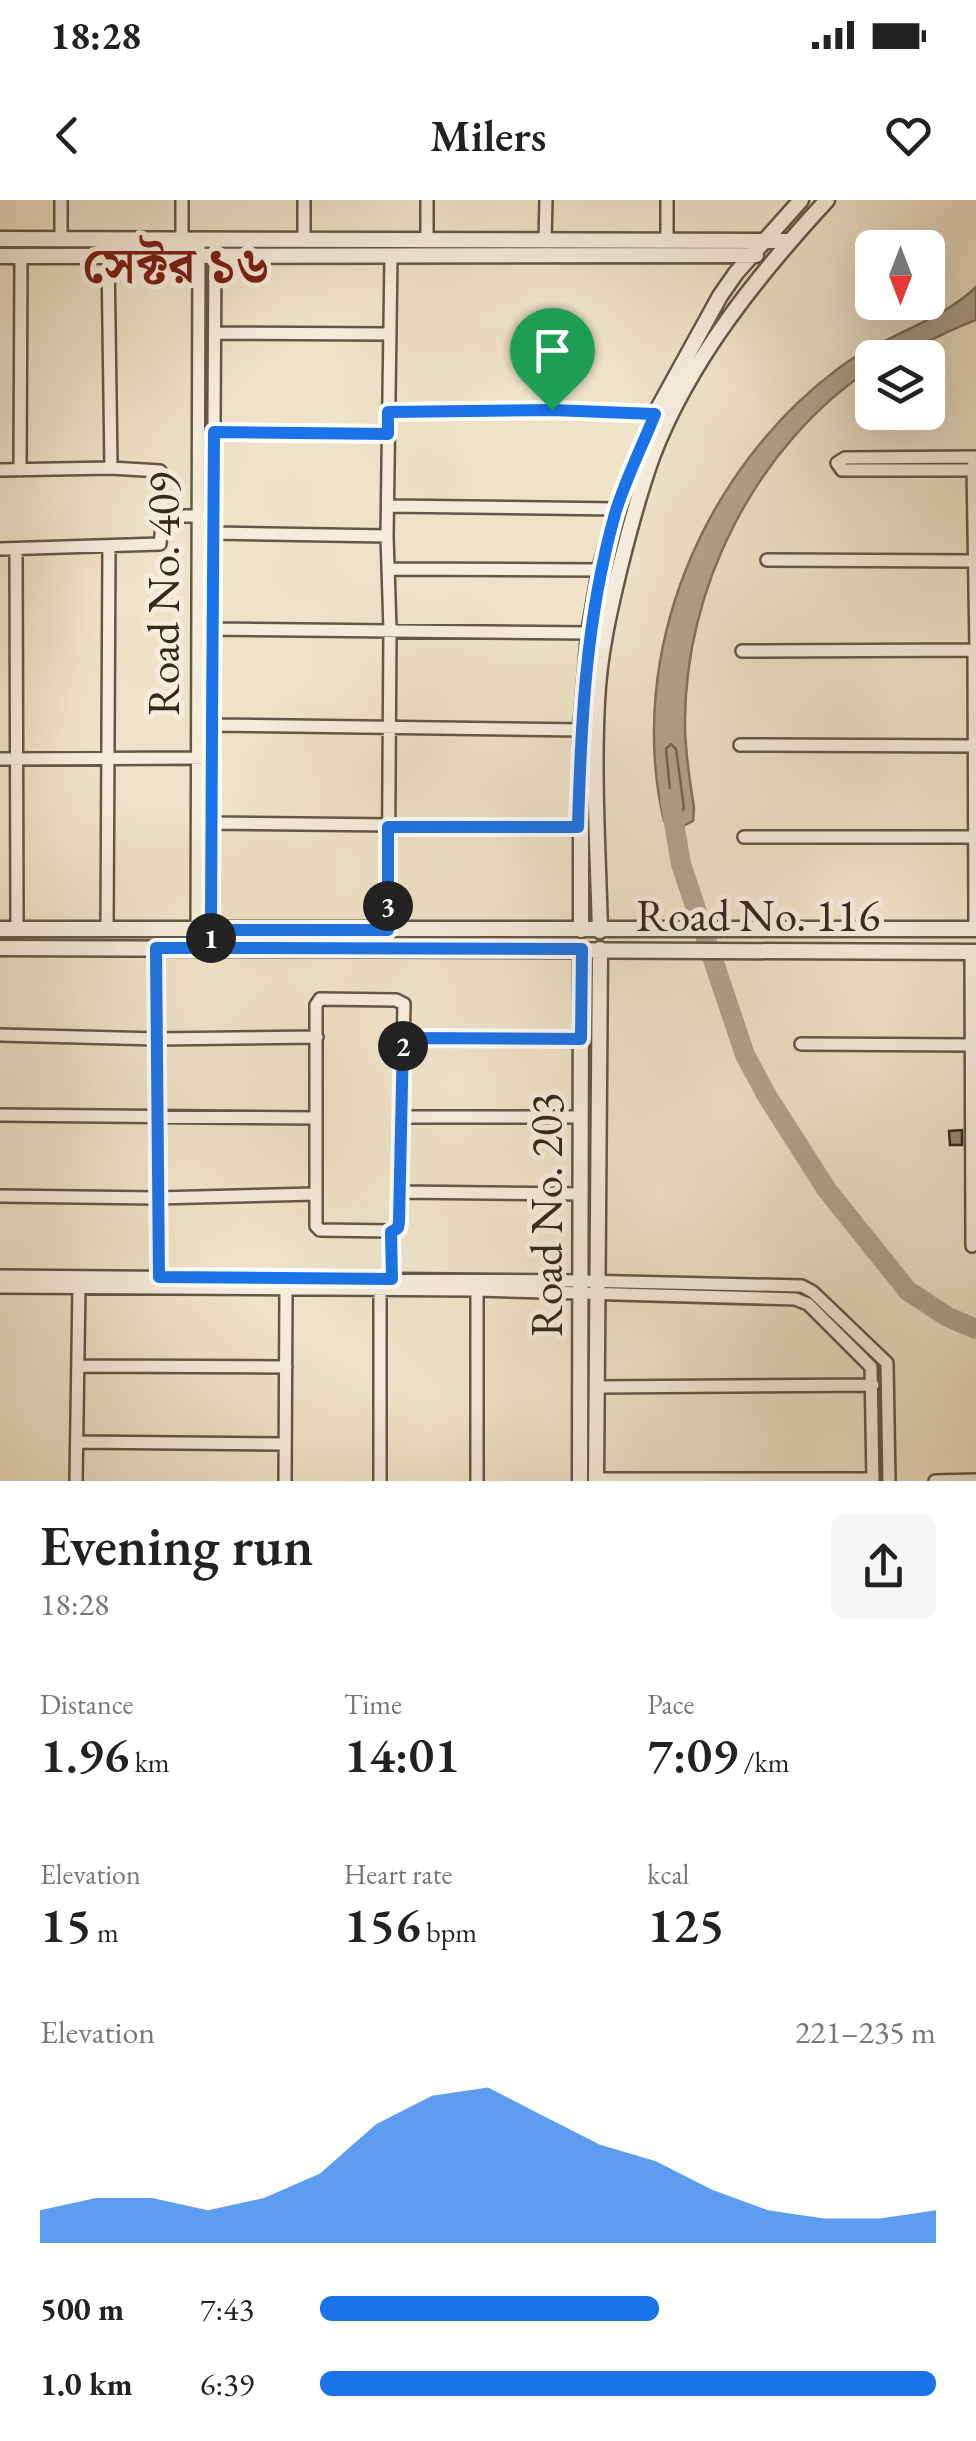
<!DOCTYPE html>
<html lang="en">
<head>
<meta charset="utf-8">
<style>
  :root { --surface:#fff; --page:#f6f6f6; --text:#222; --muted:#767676; --accent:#1a73e8 }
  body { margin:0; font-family:"EB Garamond","Noto Serif Bengali",serif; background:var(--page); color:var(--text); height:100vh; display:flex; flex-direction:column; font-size:38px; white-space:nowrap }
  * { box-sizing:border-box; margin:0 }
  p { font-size:32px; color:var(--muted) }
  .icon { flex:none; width:55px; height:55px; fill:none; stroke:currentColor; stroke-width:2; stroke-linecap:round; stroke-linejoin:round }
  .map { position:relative; height:1281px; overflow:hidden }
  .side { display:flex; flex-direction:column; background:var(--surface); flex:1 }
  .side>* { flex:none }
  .needle { width:65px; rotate:180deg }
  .tools { position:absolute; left:855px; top:30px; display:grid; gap:20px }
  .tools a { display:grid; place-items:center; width:90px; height:90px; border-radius:15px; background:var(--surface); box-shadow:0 10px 40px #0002; font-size:50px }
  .pin { position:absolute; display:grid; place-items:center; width:85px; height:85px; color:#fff; margin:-102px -42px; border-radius:50% 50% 50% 0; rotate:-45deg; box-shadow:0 0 10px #0007 }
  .pin .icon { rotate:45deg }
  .km { position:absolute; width:50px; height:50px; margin:-25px; border-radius:50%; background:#222; color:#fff; font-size:28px; line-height:50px; text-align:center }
  .round { display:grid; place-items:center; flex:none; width:105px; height:105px; border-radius:15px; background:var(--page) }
  .head { display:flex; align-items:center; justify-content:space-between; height:170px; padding:0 40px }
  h1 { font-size:55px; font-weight:600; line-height:75px }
  .stats { display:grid; grid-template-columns:repeat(3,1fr); gap:15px; height:170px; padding:10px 40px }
  .stats div { display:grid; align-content:center }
  .stats b { font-size:50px; font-weight:600 }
  .stats small { font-size:28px; font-weight:400 }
  .stats p { font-size:28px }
  .chart { height:280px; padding:20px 40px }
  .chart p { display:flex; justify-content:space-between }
  .chart svg { width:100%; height:180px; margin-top:10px; fill:var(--accent); opacity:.7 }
  ul { padding:0 40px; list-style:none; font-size:32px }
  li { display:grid; grid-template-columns:160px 120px 1fr; align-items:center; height:75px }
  li i { height:25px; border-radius:12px; background:var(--accent) }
  .status { display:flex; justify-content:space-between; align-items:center; height:70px; padding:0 50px; background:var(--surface); direction:ltr }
  .status svg { height:28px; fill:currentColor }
  header { display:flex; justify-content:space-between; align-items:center; height:130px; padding:0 40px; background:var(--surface); font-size:45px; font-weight:600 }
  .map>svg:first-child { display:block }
  .water { fill:#b0a38d; stroke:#7f725f; stroke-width:2.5 }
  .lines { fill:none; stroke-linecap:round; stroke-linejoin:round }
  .shore { stroke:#726654; stroke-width:2.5 }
  .river { stroke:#b0a38d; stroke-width:20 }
  .building { fill:#968975; stroke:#35291b; stroke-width:2.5 }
  .minor-casing { stroke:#645746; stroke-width:16 }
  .tertiary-casing { stroke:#645746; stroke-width:19 }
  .minor { stroke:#f5ecdb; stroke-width:11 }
  .tertiary { stroke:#f5ecdb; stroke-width:14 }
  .route-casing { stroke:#fff; stroke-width:20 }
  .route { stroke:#1a73e8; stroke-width:12 }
  .labels { text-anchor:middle; stroke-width:10; stroke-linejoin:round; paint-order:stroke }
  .street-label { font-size:45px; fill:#35291b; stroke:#f5ecdb }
  .quarter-label { font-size:50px; font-weight:bold; fill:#7a1f14; stroke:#f5ecdb }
</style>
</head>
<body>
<div class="status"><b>18:28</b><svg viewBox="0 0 49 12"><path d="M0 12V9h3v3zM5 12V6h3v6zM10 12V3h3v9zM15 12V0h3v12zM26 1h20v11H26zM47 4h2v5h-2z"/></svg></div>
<header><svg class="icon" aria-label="back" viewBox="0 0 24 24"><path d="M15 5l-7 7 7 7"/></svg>Milers<svg class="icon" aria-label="heart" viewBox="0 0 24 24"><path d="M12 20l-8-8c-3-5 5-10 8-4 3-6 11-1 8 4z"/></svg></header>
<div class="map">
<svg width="976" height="1281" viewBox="0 0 976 1281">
  <rect width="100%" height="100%" fill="#efe2c8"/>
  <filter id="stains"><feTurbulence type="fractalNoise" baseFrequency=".002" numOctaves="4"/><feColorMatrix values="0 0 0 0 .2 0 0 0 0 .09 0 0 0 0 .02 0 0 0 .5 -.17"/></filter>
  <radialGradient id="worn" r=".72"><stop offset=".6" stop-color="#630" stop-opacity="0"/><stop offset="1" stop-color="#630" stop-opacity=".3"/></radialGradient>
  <!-- water -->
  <path class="water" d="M976,87V120C944,131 904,158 872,158V168C757,244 684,387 685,525C685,553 690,581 694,608L693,621L683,626L664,621C625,454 703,269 839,168C880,137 942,121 976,87Z"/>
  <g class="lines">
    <!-- shore -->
    <path class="shore" d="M671,544L676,549L684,608L680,614L672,611L666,549Z"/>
    <!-- river -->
    <path class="river" d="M670,599L681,664L745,855L767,896L827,990L908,1091L948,1117L976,1129"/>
  </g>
  <!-- building -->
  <path class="building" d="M962,930V945H950L949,931Z"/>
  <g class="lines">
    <!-- minor casing -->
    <g class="minor-casing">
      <path id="minor" d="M61,0V39
        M182,0V39
        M304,40V0
        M427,40V0
        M545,40L546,0
        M667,41V0
        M215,133L389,134
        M387,211L553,210L655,214
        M214,232L388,234
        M976,257L845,258L837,263L842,270H976
        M973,266L976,450
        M0,270L111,268L108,56
        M20,270L21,56
        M388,306L616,309
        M163,316H199
        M213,333L387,336
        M0,349L160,344L163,316L160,271L111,268
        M16,349L17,729
        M767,360L973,361
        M388,369L600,370
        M213,429L589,433
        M742,451L974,450L975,729
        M212,525L581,530
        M740,545L974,546
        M0,559L203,558
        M212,623L578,627
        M744,637H974
        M107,730L109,346
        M388,730L390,429L387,336L391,56
        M156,748L159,1084
        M197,749L199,39
        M211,749L215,48
        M971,752L972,1046
        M0,835L158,839L317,837
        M403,839H581
        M801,844L972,845
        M0,915L315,918
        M401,917H581
        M400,992L581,994
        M0,996L157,998L315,994
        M391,1031L320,1030L316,1026V805L320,799L396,800L404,804L399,1022L398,1028L391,1031L392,1079
        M0,1076L580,1081L802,1086L813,1092L887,1163L889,1281
        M0,1087L477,1090L795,1099L808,1104L871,1167L873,1281
        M380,1089V1281
        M78,1166L286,1167
        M597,1187L873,1185
        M77,1242L285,1244
        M596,1279H873
        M76,1281L79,1085
        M285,1281L286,1089
        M477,1281V1090
        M935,1281L976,1280"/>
    </g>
    <!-- tertiary casing -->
    <g class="tertiary-casing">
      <path id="tertiary" d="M0,39L789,41
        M0,56L756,55
        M0,729H976
        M581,730V530L589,433L600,370L616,309L655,214L720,96L736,73L801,0
        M600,731C598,655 593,578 597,502C599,456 609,412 620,367C629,331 639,293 652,257C689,160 758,75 827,0
        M0,748L976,752
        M580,1281L581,749
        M596,1281L600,749"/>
    </g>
    <!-- minor -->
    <use href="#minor" class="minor"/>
    <!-- tertiary -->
    <use href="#tertiary" class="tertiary"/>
  </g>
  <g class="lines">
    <!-- route casing -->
    <g class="route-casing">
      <path id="route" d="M552,210L388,212V234L214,232L212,525L211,730V748H156L159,1077L392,1079L391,1032L398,1028L399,1022L403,838L581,839L582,749L211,748V730H388V627H578C581,521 586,417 615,314C625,280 642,247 655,214L552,210"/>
    </g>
    <!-- route -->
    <use href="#route" class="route"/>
  </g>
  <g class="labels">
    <!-- street labels -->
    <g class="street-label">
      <text transform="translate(163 394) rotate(-90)" y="16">Road No. 409</text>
      <text x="758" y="731">Road No. 116</text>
      <text transform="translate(546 1015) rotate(-90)" y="16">Road No. 203</text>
    </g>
    <!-- quarter labels -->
    <g class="quarter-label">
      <text x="176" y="82">সেক্টর ১৬</text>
    </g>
  </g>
  <rect width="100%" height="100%" filter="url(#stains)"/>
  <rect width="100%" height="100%" fill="url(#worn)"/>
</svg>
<div class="tools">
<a><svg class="needle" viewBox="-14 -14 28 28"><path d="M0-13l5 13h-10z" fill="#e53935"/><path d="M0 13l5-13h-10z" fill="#767676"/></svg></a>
<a><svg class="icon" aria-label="layers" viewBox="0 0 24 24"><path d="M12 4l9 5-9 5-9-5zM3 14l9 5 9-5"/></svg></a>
</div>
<div class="pin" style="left:552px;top:210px;background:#1e9e55"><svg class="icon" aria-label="arrive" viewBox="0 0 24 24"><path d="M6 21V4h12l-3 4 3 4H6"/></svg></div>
<b class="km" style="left:211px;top:738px">1</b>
<b class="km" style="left:403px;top:846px">2</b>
<b class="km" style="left:388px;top:706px">3</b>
</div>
<section class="side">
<div class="head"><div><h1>Evening run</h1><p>18:28</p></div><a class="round"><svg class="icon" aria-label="share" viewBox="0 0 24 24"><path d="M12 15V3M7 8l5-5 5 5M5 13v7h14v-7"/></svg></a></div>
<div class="stats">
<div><p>Distance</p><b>1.96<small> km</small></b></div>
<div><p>Time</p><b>14:01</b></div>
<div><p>Pace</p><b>7:09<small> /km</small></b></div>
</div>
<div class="stats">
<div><p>Elevation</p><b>15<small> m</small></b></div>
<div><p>Heart rate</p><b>156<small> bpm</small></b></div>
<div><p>kcal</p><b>125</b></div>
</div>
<div class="chart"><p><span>Elevation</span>221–235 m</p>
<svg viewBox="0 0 160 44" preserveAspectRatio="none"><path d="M0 44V36L10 33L20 33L30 36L40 33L50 27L60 15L70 8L80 6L90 13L100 20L110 24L120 31L130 36L140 38L150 38L160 36V44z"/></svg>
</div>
<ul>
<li><b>500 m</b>7:43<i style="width:55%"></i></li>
<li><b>1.0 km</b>6:39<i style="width:100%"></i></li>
</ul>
</section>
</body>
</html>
